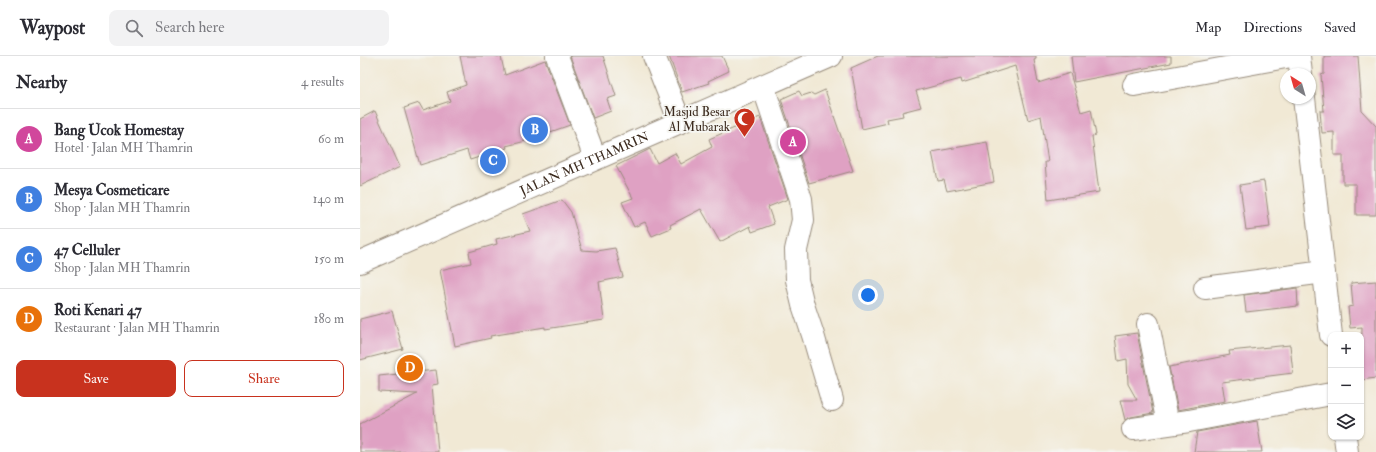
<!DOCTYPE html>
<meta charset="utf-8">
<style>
:root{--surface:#fff;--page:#f2f2f3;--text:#2b2b33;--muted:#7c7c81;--line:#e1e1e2;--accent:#c8321e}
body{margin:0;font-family:"IM FELL Double Pica",serif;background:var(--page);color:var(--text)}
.controls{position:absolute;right:12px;bottom:12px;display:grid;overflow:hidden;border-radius:8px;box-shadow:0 1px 3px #0004}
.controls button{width:36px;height:36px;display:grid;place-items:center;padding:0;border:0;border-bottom:1px solid var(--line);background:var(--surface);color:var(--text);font:20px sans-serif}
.compass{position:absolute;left:920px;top:12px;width:36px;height:36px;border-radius:50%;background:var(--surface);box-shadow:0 1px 3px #0004;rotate:323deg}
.you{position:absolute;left:508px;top:239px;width:14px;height:14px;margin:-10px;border:3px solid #fff;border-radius:50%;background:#1a73e8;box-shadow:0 0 0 6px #1a73e833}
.badge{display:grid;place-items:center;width:26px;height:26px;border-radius:50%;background:var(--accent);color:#fff;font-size:13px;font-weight:700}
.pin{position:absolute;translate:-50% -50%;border:2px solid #fff;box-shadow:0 1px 4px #0006}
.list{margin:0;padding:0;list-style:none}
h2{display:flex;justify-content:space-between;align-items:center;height:52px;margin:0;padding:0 16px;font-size:17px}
h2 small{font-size:13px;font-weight:400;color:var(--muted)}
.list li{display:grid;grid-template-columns:26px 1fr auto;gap:12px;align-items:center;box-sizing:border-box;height:60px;padding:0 16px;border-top:1px solid var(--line)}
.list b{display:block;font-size:15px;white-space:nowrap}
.list p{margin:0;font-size:13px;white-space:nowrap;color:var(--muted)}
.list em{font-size:13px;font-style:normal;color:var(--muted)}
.actions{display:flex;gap:8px;padding:12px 16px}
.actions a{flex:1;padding:9px 0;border:1px solid var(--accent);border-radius:8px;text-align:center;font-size:14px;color:var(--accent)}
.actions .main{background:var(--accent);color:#fff}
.icon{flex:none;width:22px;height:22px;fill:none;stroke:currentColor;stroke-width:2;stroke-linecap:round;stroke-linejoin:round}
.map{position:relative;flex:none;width:1016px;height:396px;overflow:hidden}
header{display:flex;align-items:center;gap:24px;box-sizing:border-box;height:56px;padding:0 20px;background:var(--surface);border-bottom:1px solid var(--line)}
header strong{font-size:19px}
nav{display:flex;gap:22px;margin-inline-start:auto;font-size:14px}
.search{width:280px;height:36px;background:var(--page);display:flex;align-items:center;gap:10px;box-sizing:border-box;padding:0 14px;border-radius:8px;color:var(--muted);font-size:15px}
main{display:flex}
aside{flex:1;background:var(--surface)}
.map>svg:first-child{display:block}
.building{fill:#dfa1c3}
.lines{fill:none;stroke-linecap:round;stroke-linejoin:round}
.minor-casing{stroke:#968a7a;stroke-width:24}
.major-casing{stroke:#968a7a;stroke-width:24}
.minor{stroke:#fff;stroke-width:22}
.major{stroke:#fff;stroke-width:22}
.labels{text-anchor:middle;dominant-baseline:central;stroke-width:3.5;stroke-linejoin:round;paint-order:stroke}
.poi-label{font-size:13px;fill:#3b2a1e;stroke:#f6f6f2;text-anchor:end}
.street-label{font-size:13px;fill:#3b2a1e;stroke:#f6f6f2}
</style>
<header>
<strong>Waypost</strong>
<div class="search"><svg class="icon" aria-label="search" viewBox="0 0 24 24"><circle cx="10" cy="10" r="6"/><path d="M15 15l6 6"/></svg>Search here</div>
<nav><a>Map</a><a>Directions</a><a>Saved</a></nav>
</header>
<main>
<aside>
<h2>Nearby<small>4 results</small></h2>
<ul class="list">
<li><span class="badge" style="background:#d1479c">A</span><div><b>Bang Ucok Homestay</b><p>Hotel · Jalan MH Thamrin</p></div><em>60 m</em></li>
<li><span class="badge" style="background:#3f7fe0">B</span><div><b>Mesya Cosmeticare</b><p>Shop · Jalan MH Thamrin</p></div><em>140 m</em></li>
<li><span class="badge" style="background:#3f7fe0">C</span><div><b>47 Celluler</b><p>Shop · Jalan MH Thamrin</p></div><em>150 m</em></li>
<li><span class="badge" style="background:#e8710a">D</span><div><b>Roti Kenari 47</b><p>Restaurant · Jalan MH Thamrin</p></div><em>180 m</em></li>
</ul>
<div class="actions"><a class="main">Save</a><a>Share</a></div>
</aside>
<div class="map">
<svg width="1016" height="396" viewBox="0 0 1016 396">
<rect width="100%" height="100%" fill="#f6f6f2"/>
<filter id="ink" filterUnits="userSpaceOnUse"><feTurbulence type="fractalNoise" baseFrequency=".025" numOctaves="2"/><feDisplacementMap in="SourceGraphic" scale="8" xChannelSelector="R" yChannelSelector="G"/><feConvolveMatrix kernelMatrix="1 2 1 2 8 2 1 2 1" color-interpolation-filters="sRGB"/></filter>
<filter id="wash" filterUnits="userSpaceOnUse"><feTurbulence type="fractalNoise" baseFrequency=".012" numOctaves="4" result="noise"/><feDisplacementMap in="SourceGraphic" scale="16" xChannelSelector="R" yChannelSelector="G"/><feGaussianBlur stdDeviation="0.9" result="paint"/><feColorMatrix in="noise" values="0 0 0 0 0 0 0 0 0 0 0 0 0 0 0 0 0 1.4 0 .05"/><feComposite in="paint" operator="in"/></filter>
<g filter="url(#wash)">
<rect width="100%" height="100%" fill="#f1e9d5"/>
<g id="blocks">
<path class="building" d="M100,0H135L141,1L145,19L185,4L210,69L162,86L146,90L147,92L110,104L107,94L60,109L44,52L59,47L63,54L90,45L87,36L106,29Z
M210,0H243L256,40L247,43L251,55L233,62Z
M309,0H362L369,15L348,25L349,27L322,36Z
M518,0H676V3L674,4L678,27L710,17L721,56L731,53L736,79L732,80L739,136L688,144L685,106H688L681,60L668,64L655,10L602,27L601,23L556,35L561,51L542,56L543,60L527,63L528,67L502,73L491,12Z
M711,0H811V7L714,26Z
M964,0H998L1002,55L1016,70V159H996V128H983V99H974V76L962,77L960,55H964L961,19L964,18Z
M465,34L493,115L449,127L421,43L439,35L442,40L451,37L454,39Z
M15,55L40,111L0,130V63Z
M400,61L428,143L408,151L414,168L392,176L390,170L360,186L341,153L310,169L311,172L292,180L285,166L274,171L262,146L273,142L256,110L290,93L297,107L315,97L321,108L352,91L349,83Z
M627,86L634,126L587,135L584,124L578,125L572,96Z
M904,125L910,171L886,174L880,129Z
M202,144L211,156L222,194L236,195L255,192L263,221L239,226L244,264L185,273V271L130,280L131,282L95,290L80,214L111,207L109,196L137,188L136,183L170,175L163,158Z
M1016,225V322L1001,324L1002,271L990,272L988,251L993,250L991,227Z
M937,232L938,250L886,256L884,239Z
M32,255L43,293L0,304V263Z
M777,277L793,357L771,361L765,364L760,344H777L768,328L767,303L758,305L755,280Z
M930,289L933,317L862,326L865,345L818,354L809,311L870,299L869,295Z
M76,314L78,328L72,329L78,396H0V368L57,338L19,336V320Z
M897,365L902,396H834L837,376Z"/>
</g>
</g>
<g filter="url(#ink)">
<use href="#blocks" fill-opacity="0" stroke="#968a7a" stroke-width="1"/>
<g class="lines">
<defs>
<path id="minor" d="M197,0L235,102
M294,0L320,66
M939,0L941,18
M774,29L931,0
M403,30L441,143L443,164L436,194L437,224L443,249L453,279L472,344
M944,42L971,279
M845,232L964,216
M788,268L808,368
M773,373L829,365L971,338
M985,381L987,396"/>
<g id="major">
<path id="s1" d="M0,206L471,0"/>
</g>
</defs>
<use href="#minor" class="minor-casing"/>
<use href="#major" class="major-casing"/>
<use href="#minor" class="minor"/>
<use href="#major" class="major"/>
</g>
</g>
<defs>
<symbol id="mosque-pin" viewBox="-11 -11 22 30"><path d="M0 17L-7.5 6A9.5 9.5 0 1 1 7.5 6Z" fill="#c8321e" stroke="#f6f6f2"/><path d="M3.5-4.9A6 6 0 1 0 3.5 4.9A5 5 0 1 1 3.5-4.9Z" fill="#fff"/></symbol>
</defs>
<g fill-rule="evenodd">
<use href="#mosque-pin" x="372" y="50" width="25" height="34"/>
</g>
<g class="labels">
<g class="poi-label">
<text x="370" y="56">Masjid Besar<tspan x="370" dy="15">Al Mubarak</tspan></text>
</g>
<g class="street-label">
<text stroke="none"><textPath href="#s1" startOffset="245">JALAN MH THAMRIN</textPath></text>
</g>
</g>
</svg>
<div class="controls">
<button>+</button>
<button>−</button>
<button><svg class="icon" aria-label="layers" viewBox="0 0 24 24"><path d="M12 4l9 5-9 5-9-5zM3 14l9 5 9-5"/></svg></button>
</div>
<svg class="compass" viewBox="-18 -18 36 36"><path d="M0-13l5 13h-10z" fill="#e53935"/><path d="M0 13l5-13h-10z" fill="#7c7c81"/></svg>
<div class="you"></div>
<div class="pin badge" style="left:433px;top:86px;background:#d1479c">A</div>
<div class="pin badge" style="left:175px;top:74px;background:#3f7fe0">B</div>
<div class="pin badge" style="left:133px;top:105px;background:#3f7fe0">C</div>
<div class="pin badge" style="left:50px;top:312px;background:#e8710a">D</div>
</div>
</main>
